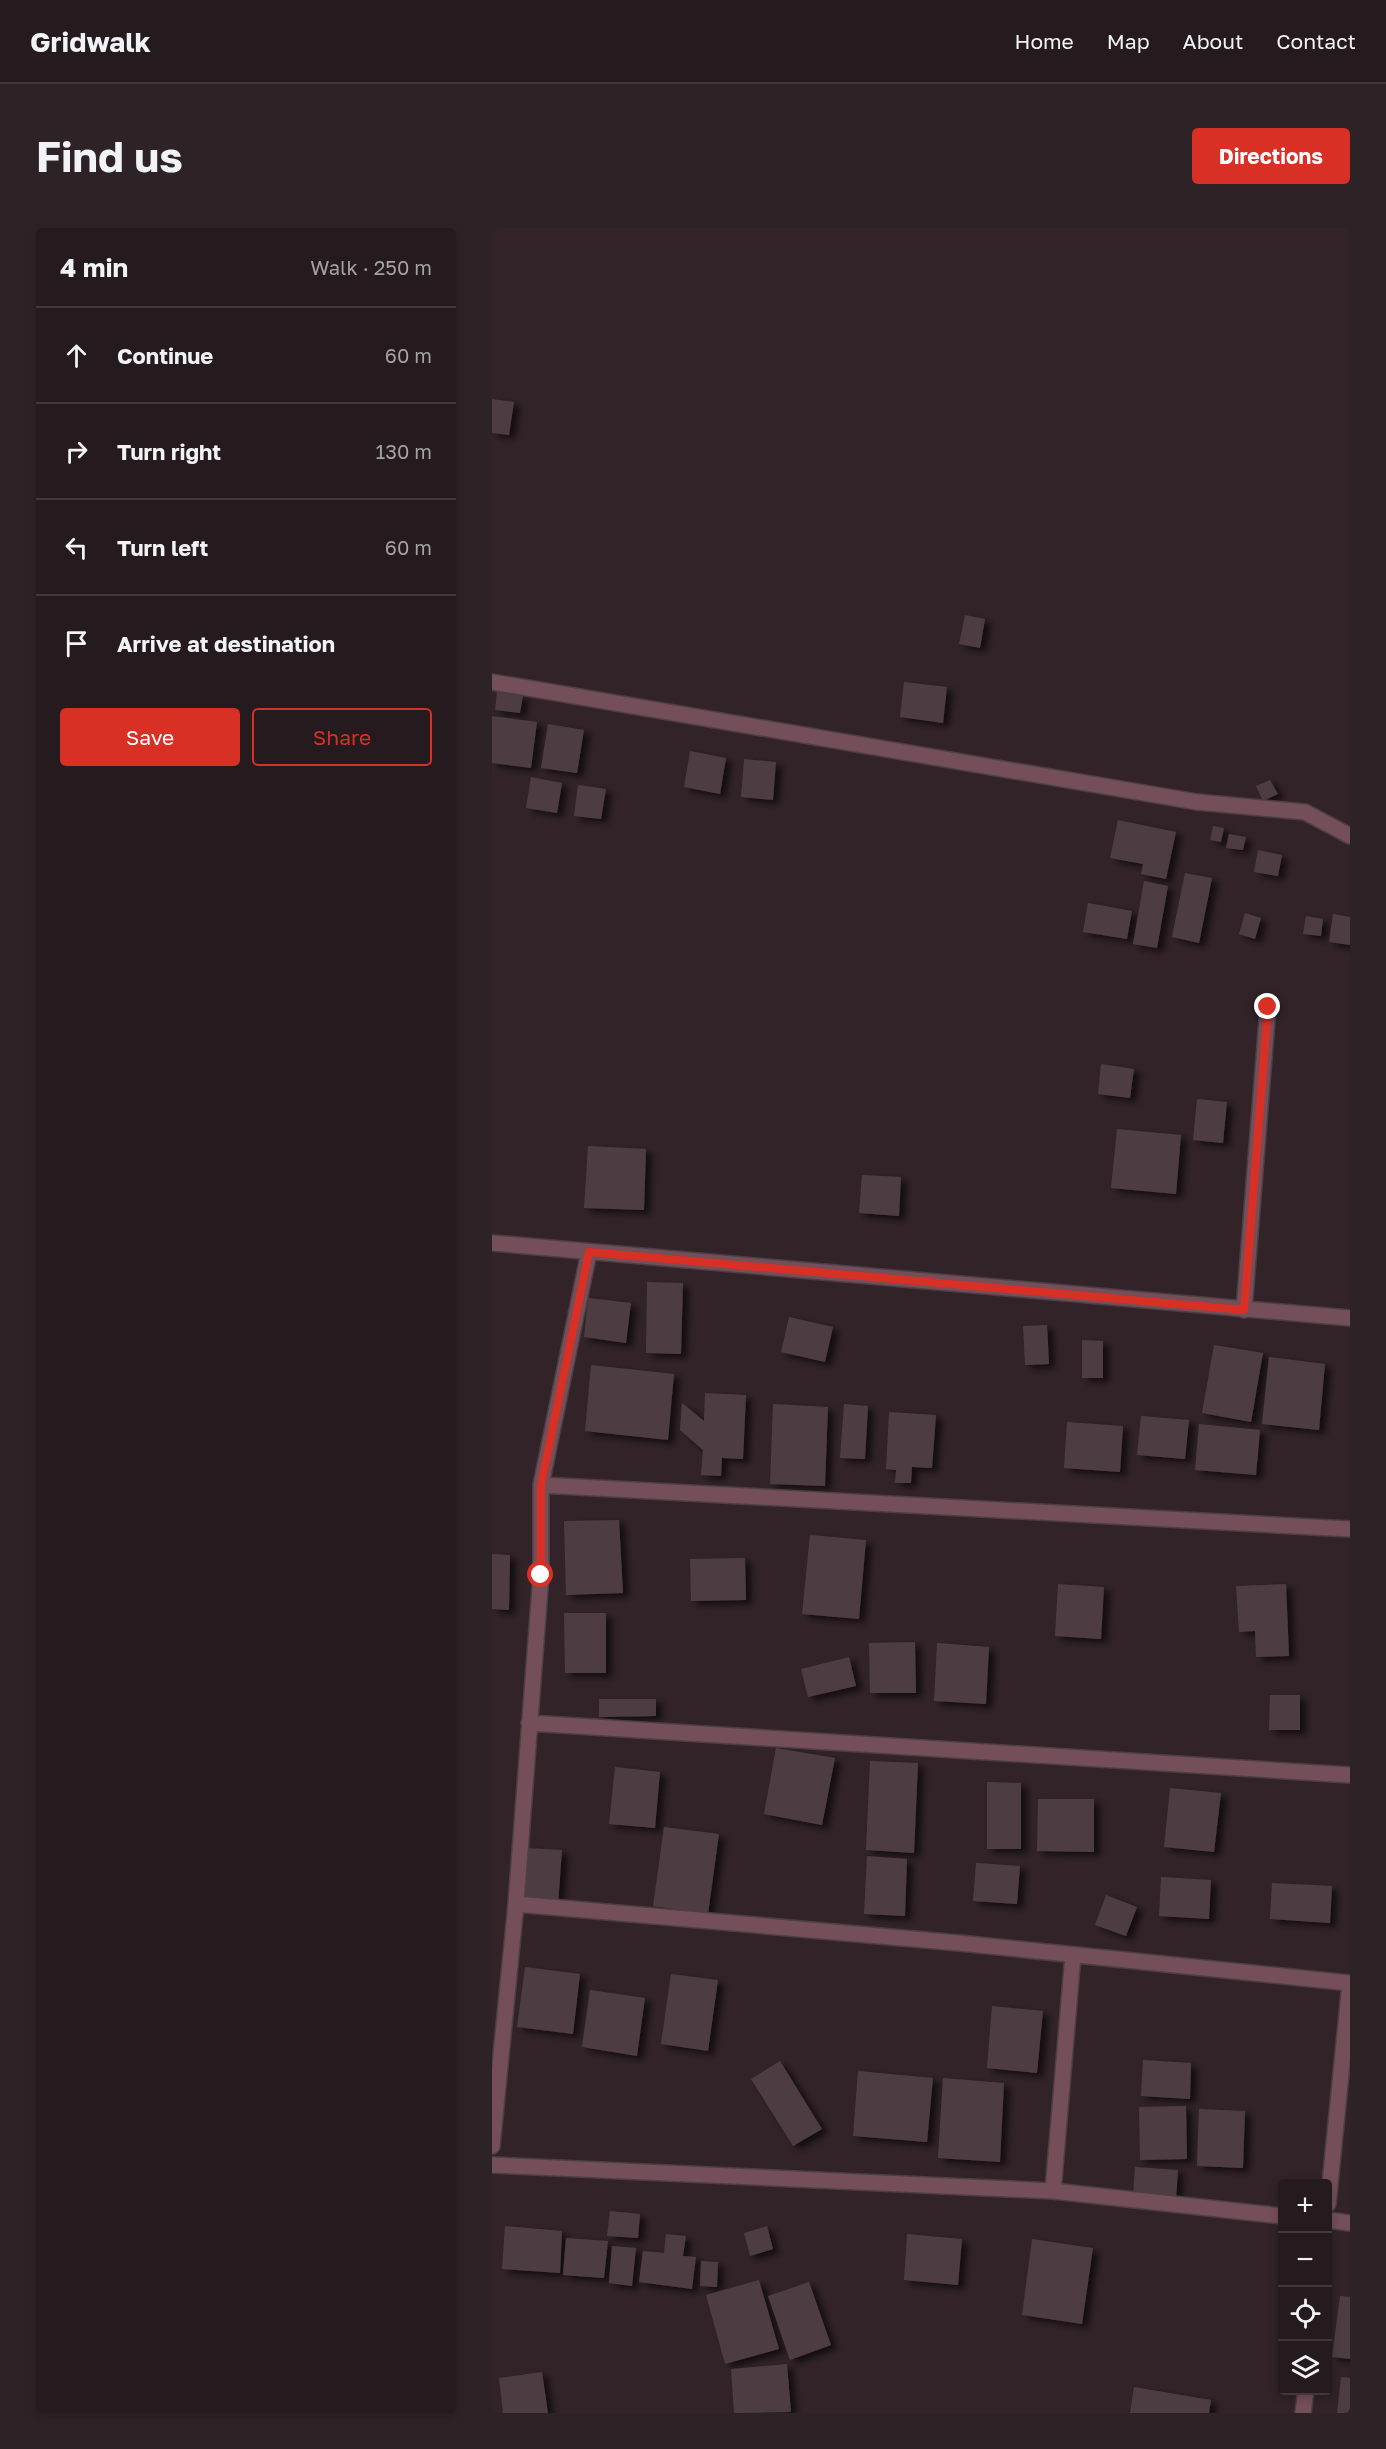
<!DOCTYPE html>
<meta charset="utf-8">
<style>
:root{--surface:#251a1d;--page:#2d2326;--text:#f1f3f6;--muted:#a3a1a4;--line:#42383b;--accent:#d93025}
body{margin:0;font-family:"Golos Text",sans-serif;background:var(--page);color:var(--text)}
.controls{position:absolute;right:18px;bottom:18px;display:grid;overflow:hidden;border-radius:6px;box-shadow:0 3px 9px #0003}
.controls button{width:54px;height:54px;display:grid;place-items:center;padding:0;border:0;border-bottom:2px solid var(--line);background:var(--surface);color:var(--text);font:30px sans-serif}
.stop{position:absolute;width:18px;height:18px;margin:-14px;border:4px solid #d93025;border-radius:50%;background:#fff}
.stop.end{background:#d93025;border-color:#fff;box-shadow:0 2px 6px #0008}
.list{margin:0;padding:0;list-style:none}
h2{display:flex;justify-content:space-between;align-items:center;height:78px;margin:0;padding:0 24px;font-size:26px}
h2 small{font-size:20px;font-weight:400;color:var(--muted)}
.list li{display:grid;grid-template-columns:39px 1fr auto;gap:18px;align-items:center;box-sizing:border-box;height:96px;padding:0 24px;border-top:2px solid var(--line)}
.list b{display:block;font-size:22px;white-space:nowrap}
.list em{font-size:20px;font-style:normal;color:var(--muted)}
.actions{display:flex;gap:12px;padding:18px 24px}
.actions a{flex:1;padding:14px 0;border:2px solid var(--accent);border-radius:6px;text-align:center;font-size:21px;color:var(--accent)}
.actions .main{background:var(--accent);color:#fff}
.icon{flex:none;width:33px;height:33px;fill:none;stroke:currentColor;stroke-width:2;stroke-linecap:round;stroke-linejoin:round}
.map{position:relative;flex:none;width:858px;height:2185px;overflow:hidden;border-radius:6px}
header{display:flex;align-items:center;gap:36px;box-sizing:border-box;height:84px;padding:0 30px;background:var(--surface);border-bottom:2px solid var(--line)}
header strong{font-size:28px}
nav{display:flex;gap:33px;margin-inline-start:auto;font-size:21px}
.intro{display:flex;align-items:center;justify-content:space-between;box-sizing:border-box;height:144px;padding:0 36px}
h1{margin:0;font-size:42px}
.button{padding:15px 27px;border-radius:6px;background:var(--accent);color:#fff;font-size:21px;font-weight:700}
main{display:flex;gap:36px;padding:0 36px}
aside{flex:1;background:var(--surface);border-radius:6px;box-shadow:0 3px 9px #0003}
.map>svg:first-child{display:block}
.building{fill:#4d3e42;filter:url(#shadow)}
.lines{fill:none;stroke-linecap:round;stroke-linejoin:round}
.minor-casing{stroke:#4c3f43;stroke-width:18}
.minor{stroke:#744e59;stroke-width:15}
.route{stroke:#d93025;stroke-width:8}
</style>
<header>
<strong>Gridwalk</strong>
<nav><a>Home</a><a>Map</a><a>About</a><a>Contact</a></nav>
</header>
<div class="intro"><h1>Find us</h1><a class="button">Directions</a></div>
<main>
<aside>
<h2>4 min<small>Walk · 250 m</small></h2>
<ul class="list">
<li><svg class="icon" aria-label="ahead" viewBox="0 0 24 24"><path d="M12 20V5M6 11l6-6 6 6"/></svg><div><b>Continue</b></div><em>60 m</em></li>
<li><svg class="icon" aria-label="right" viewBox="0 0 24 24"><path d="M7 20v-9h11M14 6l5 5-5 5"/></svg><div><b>Turn right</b></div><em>130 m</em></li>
<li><svg class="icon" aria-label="left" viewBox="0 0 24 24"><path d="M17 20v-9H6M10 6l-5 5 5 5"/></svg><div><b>Turn left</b></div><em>60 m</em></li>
<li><svg class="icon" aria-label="arrive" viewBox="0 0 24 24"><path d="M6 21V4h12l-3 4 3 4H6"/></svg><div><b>Arrive at destination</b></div></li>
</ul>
<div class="actions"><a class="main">Save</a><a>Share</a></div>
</aside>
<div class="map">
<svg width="858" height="2185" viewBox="0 0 858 2185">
<defs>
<filter id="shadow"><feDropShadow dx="6" dy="4" stdDeviation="3" flood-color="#0009"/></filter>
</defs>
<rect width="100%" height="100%" fill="#312327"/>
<path class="building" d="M0,171L22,174L17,207L0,205Z
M473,387L493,391L488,420L467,416Z
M412,454L455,459L451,495L408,489Z
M5,464L31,468L28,485L3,482Z
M0,488L45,494L39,540L0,535Z
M56,496L92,502L85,545L49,540Z
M198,523L234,530L228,566L192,559Z
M252,531L284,534L281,572L249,569Z
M39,549L70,555L65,585L34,580Z
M778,552L786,566L771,573L764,558Z
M86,557L114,561L109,591L82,588Z
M626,592L684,604L674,651L649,646L651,636L618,630Z
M721,598L732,600L729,614L718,612Z
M737,606L754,609L751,622L734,620Z
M766,622L790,627L786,648L762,644Z
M693,645L720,650L707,715L680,709Z
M652,653L676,658L665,720L641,716Z
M596,675L640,683L635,711L591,704Z
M753,685L769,690L763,711L747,706Z
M841,686L858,689V717L837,714Z
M814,688L831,691L829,708L811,706Z
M609,836L642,841L638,870L606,866Z
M705,871L735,874L731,915L701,912Z
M625,901L689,907L684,966L619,960Z
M96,918L154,921L152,982L92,980Z
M370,947L409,949L407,988L367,985Z
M155,1054L191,1055L189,1126L154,1125Z
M96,1070L139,1075L134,1115L92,1109Z
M297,1089L341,1099L333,1134L289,1124Z
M555,1097L557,1136L533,1137L531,1098Z
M590,1112L611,1113V1150H590Z
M722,1117L771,1125L759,1194L710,1185Z
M777,1129L833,1136L827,1202L770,1196Z
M99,1137L182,1146L176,1212L93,1203Z
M213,1165L254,1167L251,1231L230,1230L229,1248L209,1247L211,1222L188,1202L190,1175L212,1193Z
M281,1176L336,1179L333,1258L278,1256Z
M352,1176L376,1178L373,1231L348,1230Z
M397,1184L444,1187L440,1240L420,1239L419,1255H403L404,1242L394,1241Z
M649,1188L697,1192L693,1231L645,1227Z
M575,1194L631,1198L628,1244L572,1240Z
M707,1196L768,1202L764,1247L703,1242Z
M127,1292L131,1365L74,1367L72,1293Z
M318,1307L374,1312L367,1391L310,1386Z
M0,1326L18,1327L17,1382L0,1381Z
M253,1330L254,1372L199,1373L198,1331Z
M566,1356L612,1359L609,1411L563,1408Z
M794,1356L797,1428L764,1429L763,1403L747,1404L744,1358Z
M72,1385H114V1445H73Z
M423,1414L424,1465H378L377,1415Z
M445,1415L497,1419L494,1476L442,1473Z
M357,1429L364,1458L316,1469L309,1441Z
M778,1467H808V1502H777Z
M107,1471H164V1488L107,1489Z
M284,1520L343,1530L330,1597L272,1586Z
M378,1533L426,1535L422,1625L374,1622Z
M123,1539L168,1544L163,1600L117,1596Z
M495,1554L529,1555V1621H495Z
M678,1560L729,1565L722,1624L672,1619Z
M546,1571H602V1624L545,1623Z
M172,1599L227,1606L216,1686L161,1678Z
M32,1620L70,1622L66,1677L28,1675Z
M375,1628L415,1631L413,1688L372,1686Z
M484,1635L528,1638L525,1676L481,1673Z
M669,1649L719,1652L717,1691L667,1688Z
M780,1655L840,1658L838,1695L778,1691Z
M614,1667L645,1679L634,1708L603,1697Z
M33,1739L88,1746L81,1806L25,1799Z
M179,1746L226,1752L216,1823L169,1816Z
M98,1762L153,1770L145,1828L90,1819Z
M500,1778L551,1783L545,1845L495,1840Z
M651,1832L699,1835L698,1871L649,1868Z
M288,1833L330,1901L301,1918L259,1851Z
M366,1843L441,1850L435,1914L361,1908Z
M451,1850L512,1855L508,1934L446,1930Z
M694,1878L695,1931L648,1932L647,1879Z
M707,1881L753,1883L751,1940L705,1938Z
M643,1939L686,1942L684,1971L641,1968Z
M118,1983L148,1986L146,2010L115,2008Z
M13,1998L70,2003L68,2045L10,2041Z
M275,1998L281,2021L258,2028L252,2005Z
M174,2006L194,2008L191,2028L204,2029L200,2061L147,2054L151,2023L172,2025Z
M415,2006L470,2011L466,2057L412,2052Z
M74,2010L116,2013L112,2050L71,2047Z
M540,2011L601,2020L590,2096L530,2087Z
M120,2018L144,2020L140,2058L117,2055Z
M209,2033L226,2034L225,2059L208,2058Z
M267,2052L287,2121L233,2136L214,2067Z
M317,2054L339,2117L298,2132L276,2068Z
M848,2068L858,2069V2131L840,2129Z
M295,2136L299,2184L242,2185L239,2141Z
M50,2144L56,2185H11L7,2150Z
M849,2149L858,2150V2185H845Z
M642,2159L719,2172L717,2185H638Z"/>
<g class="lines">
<defs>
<path id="minor" d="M0,454L705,574L813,584L858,608
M0,1015L858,1090
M752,1082L776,779
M49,1257L858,1301
M37,1495L858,1547
M24,1676L467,1715L858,1755
M0,1918L24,1676L49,1347V1257L97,1024
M0,1937L561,1963L790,1988
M561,1963L581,1727
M836,1976L858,1755
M836,1992L858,1995
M811,2185L814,2162"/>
</defs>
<use href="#minor" class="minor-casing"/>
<use href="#minor" class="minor"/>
</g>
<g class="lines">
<path class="route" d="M49,1347V1257L97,1024L752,1082L776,779"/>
</g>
</svg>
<div class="controls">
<button>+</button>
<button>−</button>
<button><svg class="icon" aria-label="locate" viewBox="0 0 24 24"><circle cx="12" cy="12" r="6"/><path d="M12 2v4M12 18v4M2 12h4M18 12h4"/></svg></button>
<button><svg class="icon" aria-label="layers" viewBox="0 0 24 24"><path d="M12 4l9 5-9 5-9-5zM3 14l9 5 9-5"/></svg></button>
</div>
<div class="stop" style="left:49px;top:1347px"></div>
<div class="stop end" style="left:776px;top:779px"></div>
</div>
</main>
